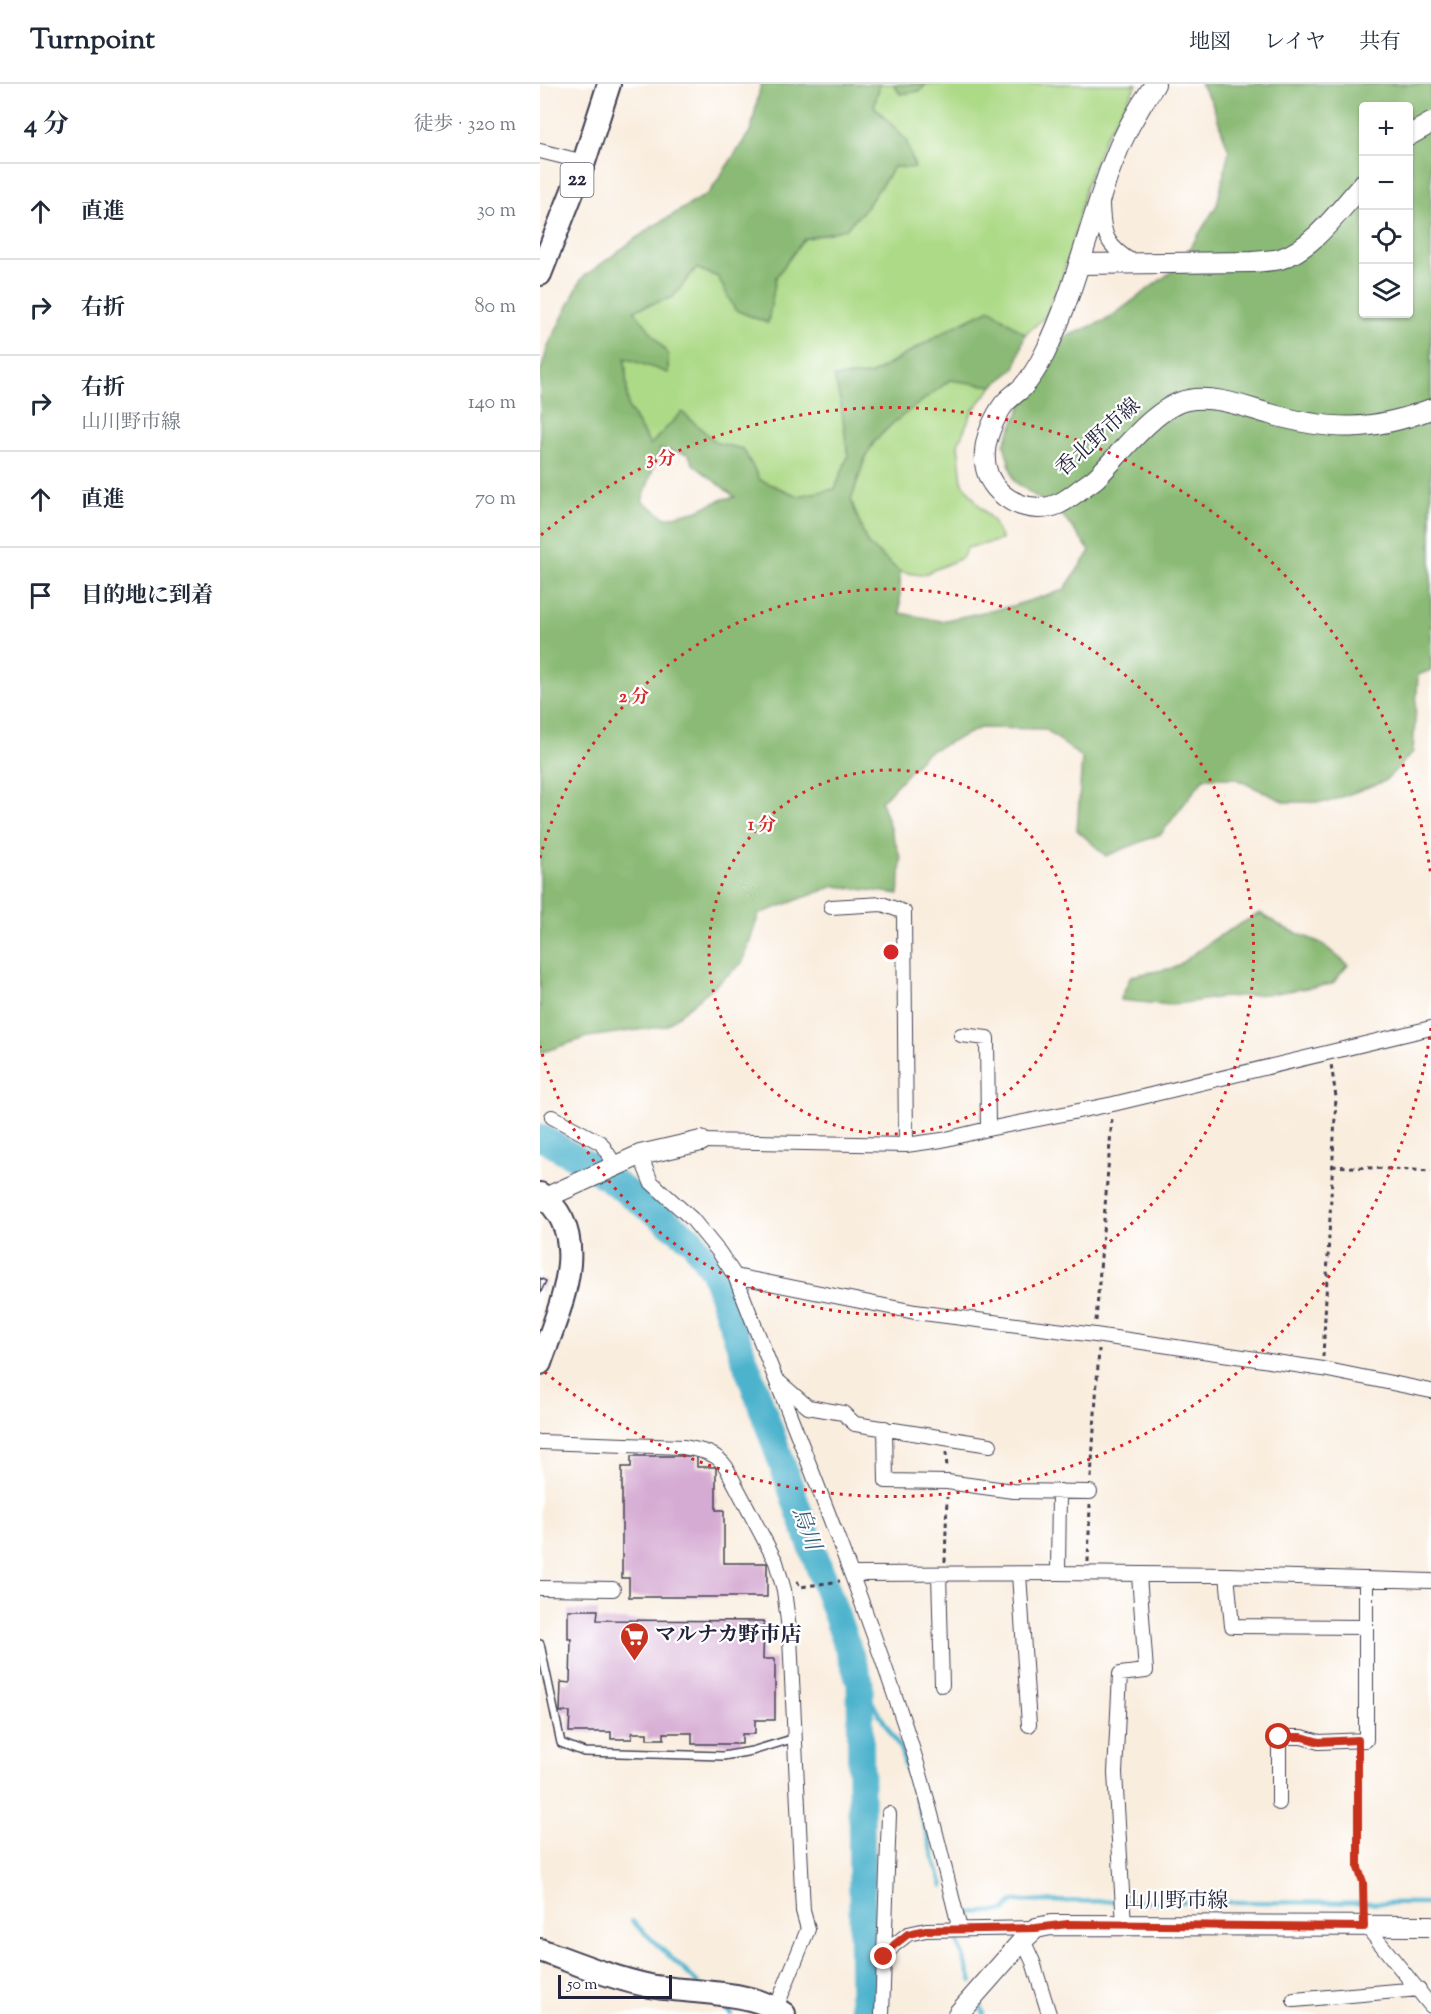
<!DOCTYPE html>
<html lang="ja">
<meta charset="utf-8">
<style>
:root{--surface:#fff;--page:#f2f2f3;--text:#1f2937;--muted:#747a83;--line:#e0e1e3}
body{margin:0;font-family:"Sorts Mill Goudy","Noto Serif JP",serif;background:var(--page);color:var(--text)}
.controls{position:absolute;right:18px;top:18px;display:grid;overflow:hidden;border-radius:6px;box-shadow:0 2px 4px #0004}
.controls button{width:54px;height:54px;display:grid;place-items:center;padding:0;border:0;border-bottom:2px solid var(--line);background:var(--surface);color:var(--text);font:30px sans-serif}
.scale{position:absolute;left:18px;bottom:15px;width:114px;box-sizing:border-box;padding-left:6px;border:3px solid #22223b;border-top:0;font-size:16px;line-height:21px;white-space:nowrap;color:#22223b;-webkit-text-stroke:4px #fff;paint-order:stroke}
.stop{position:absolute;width:18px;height:18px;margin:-14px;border:4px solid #c8321e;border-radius:50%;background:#fff}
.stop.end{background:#c8321e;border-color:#fff;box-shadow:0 2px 6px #0008}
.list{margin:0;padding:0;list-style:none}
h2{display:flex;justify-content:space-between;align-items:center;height:78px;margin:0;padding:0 24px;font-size:26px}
h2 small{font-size:20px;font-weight:400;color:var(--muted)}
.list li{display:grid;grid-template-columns:39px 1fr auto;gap:18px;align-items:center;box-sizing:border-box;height:96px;padding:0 24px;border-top:2px solid var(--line)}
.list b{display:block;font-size:22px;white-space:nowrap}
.list p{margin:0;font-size:20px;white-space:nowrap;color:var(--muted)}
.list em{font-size:20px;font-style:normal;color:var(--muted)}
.icon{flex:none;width:33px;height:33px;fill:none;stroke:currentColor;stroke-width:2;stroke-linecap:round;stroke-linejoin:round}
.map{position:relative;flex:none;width:891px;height:1930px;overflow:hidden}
header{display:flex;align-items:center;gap:36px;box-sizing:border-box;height:84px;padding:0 30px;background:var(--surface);border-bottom:2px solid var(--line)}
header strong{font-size:28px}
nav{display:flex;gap:33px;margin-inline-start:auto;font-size:21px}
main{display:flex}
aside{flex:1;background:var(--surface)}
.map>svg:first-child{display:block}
.green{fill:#adda87;stroke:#687e61;stroke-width:1.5}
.forest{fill:#8aba74;stroke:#566e58;stroke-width:1.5;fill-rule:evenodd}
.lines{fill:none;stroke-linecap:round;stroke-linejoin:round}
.stream{stroke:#4eb3cd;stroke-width:4.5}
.river{stroke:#4eb3cd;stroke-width:27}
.building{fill:#d5aad3}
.lane-casing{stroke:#424053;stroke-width:10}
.street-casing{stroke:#424053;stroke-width:16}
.secondary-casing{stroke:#424053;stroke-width:22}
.primary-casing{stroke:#424053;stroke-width:26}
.path{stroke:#424053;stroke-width:3;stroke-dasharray:4.5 4.5;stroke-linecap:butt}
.lane{stroke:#fff;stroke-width:7}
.street{stroke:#fff;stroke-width:14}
.secondary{stroke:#fff;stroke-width:20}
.primary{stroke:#fff;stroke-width:22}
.route{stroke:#c8321e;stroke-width:8}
.ring{fill:none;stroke:#d62828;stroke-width:3;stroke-dasharray:3 6}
.labels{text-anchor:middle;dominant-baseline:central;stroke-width:4.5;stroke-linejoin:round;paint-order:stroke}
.shield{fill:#fff;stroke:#646476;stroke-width:1.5}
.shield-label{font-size:20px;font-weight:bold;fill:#22223b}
.street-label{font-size:21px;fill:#22223b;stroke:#fff}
.poi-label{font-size:21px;font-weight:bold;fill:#22223b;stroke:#fff;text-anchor:start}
.water-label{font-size:22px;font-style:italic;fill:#345c75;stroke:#fff}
.centre{fill:#d62828;stroke:#fff;stroke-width:3}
.ring-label{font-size:18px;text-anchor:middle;font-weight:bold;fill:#d62828;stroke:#fff;stroke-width:4.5;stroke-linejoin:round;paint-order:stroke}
</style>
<header>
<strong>Turnpoint</strong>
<nav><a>地図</a><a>レイヤ</a><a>共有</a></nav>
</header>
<main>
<aside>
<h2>4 分<small>徒歩 · 320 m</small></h2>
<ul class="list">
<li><svg class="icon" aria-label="ahead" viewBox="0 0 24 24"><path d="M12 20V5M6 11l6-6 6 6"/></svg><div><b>直進</b></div><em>30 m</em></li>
<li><svg class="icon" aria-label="right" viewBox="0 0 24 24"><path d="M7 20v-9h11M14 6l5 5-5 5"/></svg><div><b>右折</b></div><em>80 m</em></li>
<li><svg class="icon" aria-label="right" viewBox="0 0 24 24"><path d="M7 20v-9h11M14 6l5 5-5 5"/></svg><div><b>右折</b><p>山川野市線</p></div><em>140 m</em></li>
<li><svg class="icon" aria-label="ahead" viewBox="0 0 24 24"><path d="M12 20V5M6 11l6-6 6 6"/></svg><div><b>直進</b></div><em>70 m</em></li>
<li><svg class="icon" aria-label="arrive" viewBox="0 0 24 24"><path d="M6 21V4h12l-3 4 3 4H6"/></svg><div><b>目的地に到着</b></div></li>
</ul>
</aside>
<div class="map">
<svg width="891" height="1930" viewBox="0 0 891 1930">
<rect width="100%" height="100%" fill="#fff"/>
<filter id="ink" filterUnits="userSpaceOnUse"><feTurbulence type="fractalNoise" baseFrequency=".0167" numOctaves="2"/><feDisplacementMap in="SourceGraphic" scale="12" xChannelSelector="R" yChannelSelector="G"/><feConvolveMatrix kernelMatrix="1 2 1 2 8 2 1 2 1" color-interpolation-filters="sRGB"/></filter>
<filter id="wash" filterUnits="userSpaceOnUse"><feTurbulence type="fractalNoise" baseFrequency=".008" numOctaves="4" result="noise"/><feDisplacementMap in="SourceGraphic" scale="24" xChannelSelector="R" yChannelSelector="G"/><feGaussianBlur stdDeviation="1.35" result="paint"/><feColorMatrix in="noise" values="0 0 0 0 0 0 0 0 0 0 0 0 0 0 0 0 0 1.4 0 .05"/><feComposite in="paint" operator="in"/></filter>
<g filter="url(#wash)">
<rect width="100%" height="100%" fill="#f9edde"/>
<path class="green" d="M340,0H354L360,10L380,7L386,0H597L565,53L546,102L535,149L523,190L505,233L485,250L450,225L411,244L330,291L295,293L301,319L308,372L295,405L258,412L220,396L203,365L177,359L142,328L110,361L88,323L85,274L128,288V270L94,226L133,213L156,184L178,193L195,226L227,239L236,193L242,182L264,155L305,145L325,125L354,83L366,56L334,22Z
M410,296L453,302L433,326L418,360L422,398L438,420L453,437L462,456L427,464L422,474L382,491L360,488L327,459L311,416L325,374L335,357L354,338Z"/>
<path class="forest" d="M221,0H340L334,22L366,56L375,84L354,83L325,125L305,145L264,155L236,193L228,239L195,226L178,193L156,184L133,213L94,226L128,270V289L85,274L88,323L110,361L142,328L177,359L203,365L220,396L258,412L295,405L308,372L301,319L294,293L331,291L411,244L450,225L485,250L475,284L453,302L410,296L354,338L335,356L325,374L311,416L327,459L360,488V529L401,537L472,522L524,506L550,467L523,432L474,397L464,360L487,310L522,254L568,235L639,182L677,121L689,67L671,16L660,0H891V586L878,591L873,668L845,697L788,718H745L694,694H664L621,750L566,772L537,746L542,674L505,645L440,644L386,669L341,718L361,775L359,810L295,802L219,830L202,879L126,942L48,953L0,969V290L8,262L42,194L109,145L169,109L211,46ZM824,22H868V230H824ZM120,365L148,370L154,381L195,413L183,415L158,426L126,434L102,417Z
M354,0H386L380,7L360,10Z
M720,829L742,843L781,859L808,881L792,900L736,909L676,914L631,921L580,916L591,892L634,884L676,854Z"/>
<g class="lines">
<path class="stream" d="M320,1598L360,1664L403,1802
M424,1829L464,1827L474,1817L891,1819
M92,1837L158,1899
M418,1850H415L432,1897
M450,1851L471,1852
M179,1919L191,1930
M440,1920L444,1930"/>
<path class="river" d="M0,1053L54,1084L152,1156L173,1187L320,1598L323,1930"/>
</g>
<g id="blocks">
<path class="building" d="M0,1194L6,1197L0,1210Z
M91,1372H157V1383H176V1426H184V1479H227V1513H89V1494H82V1383H91Z
M28,1526H58L57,1536L224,1537L223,1575H235V1636H215V1650H202V1660H152V1649H124V1655H107V1649H92V1655H71V1648H29L30,1628H20L21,1598L30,1599L31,1555H28Z"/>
</g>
</g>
<g filter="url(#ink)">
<use href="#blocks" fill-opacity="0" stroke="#424053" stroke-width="1.5"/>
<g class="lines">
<defs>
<path id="lane" d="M0,1560L21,1659L44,1668L183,1672L212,1667L255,1654"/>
<path id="street" d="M0,67L44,78
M562,120C563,151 566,162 593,178
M291,823L342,820L364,828L366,1061
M421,951L447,954L448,1045
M12,1033L61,1059L75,1081
M161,1057L366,1061L402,1056L448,1045L573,1020L891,944
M100,1071L111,1098L152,1135L179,1168L195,1192C253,1340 314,1488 364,1639C387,1706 402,1776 420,1845
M195,1192L375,1228L555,1251L783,1285L891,1307
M238,1297L268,1323L303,1329L315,1340L450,1361
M345,1344L346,1397L407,1398L473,1407L550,1408
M0,1358L143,1363C160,1366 176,1368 186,1383L236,1478L244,1506L250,1553L263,1827L268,1845L236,1924
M518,1489L519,1407
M313,1490L518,1489L687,1491L891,1497
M399,1490L402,1601
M479,1490L489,1641
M687,1491L692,1542L826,1543
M0,1504L73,1505
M739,1719V1653H762L779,1658L826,1656V1495
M584,1841L575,1689L580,1590L606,1587L599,1491
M827,1843L891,1922
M483,1856L493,1878L509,1930
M344,1873L354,1861L368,1850L386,1846L496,1844
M754,1916L879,1905
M342,1930L349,1730"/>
<path id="secondary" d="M615,0C597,26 582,53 571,83C548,144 534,210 505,269C499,281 491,294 482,304C476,309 469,314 464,320C455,332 446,352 445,367C442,400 468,423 499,424C515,424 525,417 537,408C543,403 550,399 556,394C580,371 615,322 648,316C676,311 704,323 730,330C791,347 831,348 891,325
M868,52L891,39
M539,180L712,178C721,177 731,177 740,175C774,164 800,125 824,99
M5,1114L100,1071L161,1057
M418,1930L483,1856L496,1844L511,1841L891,1842"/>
<path id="primary" d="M0,190L44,78L69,0
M0,1110C56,1151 18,1227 0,1279
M0,1866C36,1879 72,1894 110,1902C148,1909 213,1906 244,1930"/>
</defs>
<use href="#lane" class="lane-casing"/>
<use href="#street" class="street-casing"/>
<use href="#secondary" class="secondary-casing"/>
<use href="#primary" class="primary-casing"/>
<path class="path" d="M792,1082L891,1087
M556,1237L572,1034
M783,1273L796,1013L791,980
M406,1368L407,1385
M551,1394L559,1265
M405,1478L407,1413
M548,1478L550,1421
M257,1497L260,1503L300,1497
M818,1670V1784L823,1798L824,1824"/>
<use href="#lane" class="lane"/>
<use href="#street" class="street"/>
<use href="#secondary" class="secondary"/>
<use href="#primary" class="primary"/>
</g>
</g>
<g class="lines" filter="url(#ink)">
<path class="route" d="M344,1873L354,1861L368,1850L386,1846L496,1844L528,1840L824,1843L823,1798L818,1784V1656L779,1658L762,1653H739"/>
</g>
<g class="ring">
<circle cx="351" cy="868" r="182"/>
<path d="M0 774A363 363 0 1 1 0 962"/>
<path d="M891 944A545 545 0 0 1 1 1285M1 451A545 545 0 0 1 891 792"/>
</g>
<defs>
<symbol id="supermarket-pin" viewBox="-11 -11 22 30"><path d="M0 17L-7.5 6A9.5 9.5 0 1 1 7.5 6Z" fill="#c8321e" stroke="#fff"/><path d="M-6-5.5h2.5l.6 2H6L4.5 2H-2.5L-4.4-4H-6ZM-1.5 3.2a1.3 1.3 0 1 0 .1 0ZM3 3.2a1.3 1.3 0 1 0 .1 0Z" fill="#fff"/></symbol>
</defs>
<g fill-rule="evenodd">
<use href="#supermarket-pin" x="78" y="1536" width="33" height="45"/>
</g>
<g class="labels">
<rect class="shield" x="20.5" y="79" width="33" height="34" rx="4.5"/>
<g class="shield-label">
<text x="37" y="96">22</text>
</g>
<g class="street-label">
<text transform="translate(559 354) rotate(-42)">香北野市線</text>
<text x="636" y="1818">山川野市線</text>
</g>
<g class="poi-label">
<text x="115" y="1552">マルナカ野市店</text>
</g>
<g class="water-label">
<text transform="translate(265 1445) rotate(70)">烏川</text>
</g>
</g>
<circle cx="351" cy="868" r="9" class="centre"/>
<g class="ring-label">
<text x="121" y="380">3 分</text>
<text x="94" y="618">2 分</text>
<text x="222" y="746">1 分</text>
</g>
</svg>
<div class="controls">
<button>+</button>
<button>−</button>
<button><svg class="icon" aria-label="locate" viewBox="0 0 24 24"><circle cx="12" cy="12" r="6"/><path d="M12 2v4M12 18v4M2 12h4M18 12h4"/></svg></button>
<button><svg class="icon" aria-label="layers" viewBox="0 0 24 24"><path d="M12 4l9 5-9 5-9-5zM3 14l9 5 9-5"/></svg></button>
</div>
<div class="scale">50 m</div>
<div class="stop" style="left:739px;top:1653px"></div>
<div class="stop end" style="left:344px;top:1873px"></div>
</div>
</main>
